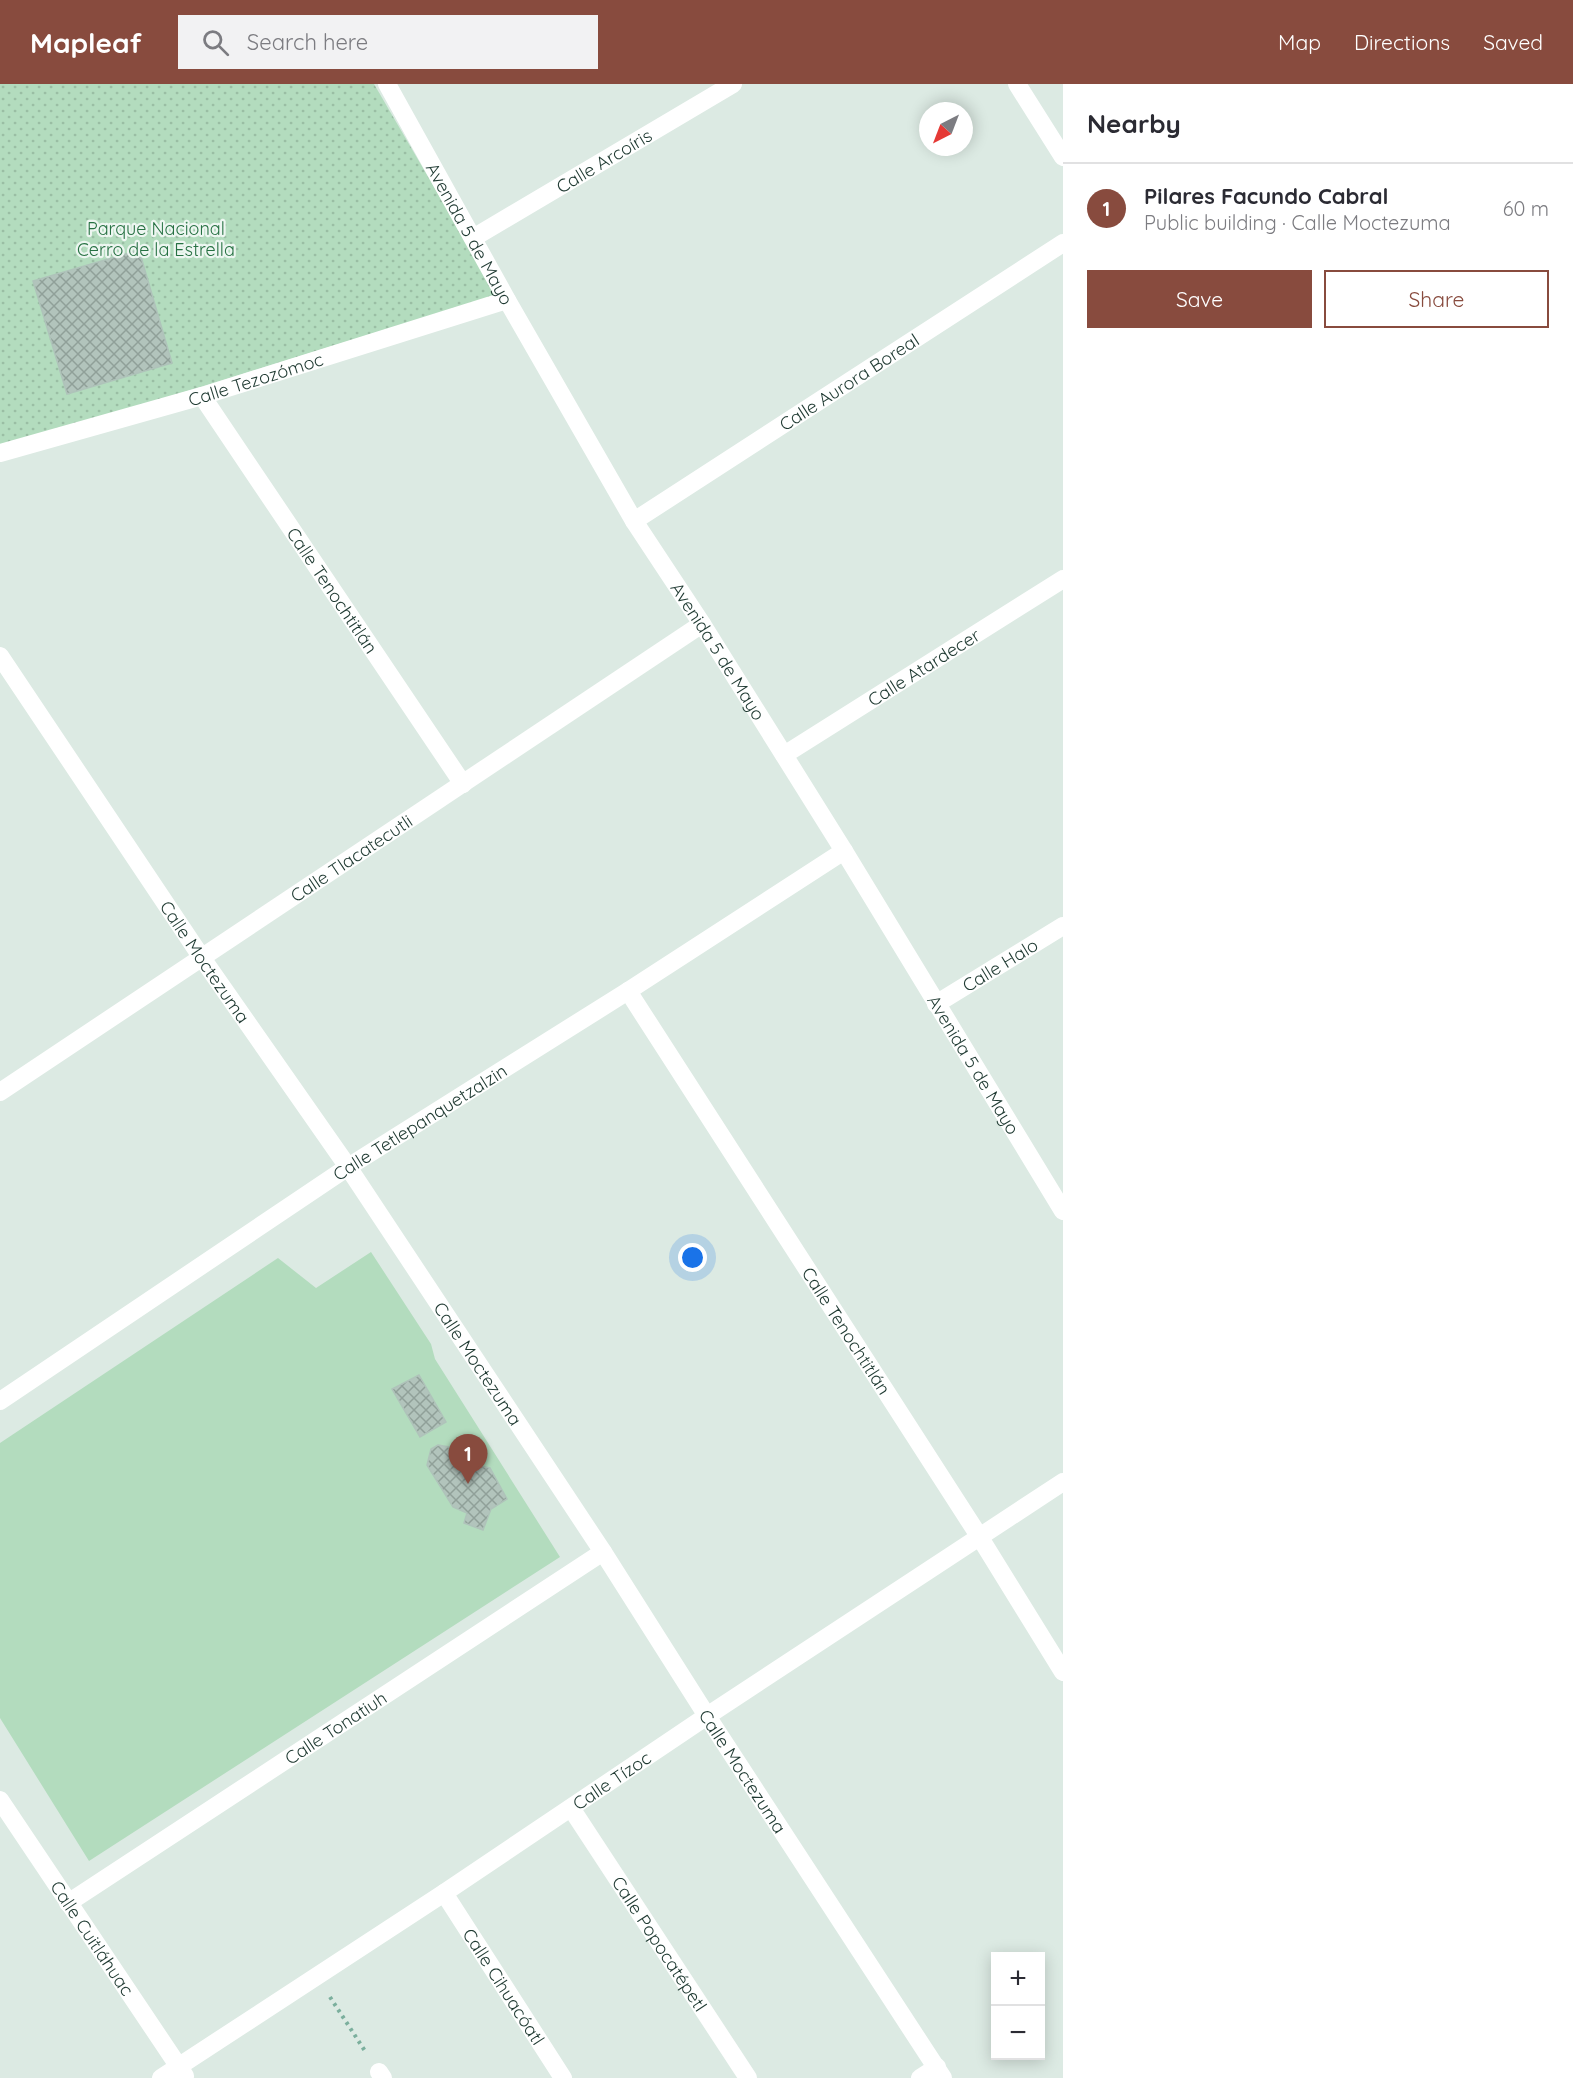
<!DOCTYPE html>
<meta charset="utf-8">
<style>
:root{--surface:#fff;--page:#f2f2f3;--text:#2b2b33;--muted:#7c7c81;--line:#e1e1e2;--accent:#884b3e}
body{margin:0;font-family:Quicksand,sans-serif;background:var(--page);color:var(--text)}
.controls{position:absolute;right:18px;bottom:18px;display:grid;overflow:hidden;border-radius:0px;box-shadow:0 3px 15px #0003}
.controls button{width:54px;height:54px;display:grid;place-items:center;padding:0;border:0;border-bottom:2px solid var(--line);background:var(--surface);color:var(--text);font:30px sans-serif}
.compass{position:absolute;left:919px;top:18px;width:54px;height:54px;border-radius:50%;background:var(--surface);box-shadow:0 3px 15px #0003;rotate:222deg}
.you{position:absolute;left:693px;top:1174px;width:21px;height:21px;margin:-15px;border:4px solid #fff;border-radius:50%;background:#1a73e8;box-shadow:0 0 0 9px #1a73e833}
.badge{display:grid;place-items:center;width:39px;height:39px;border-radius:50%;background:var(--accent);color:#fff;font-size:20px;font-weight:700}
.pin{position:absolute;translate:-50% -50px;filter:drop-shadow(0 2px 3px #0008)}
.pin::after{content:'';position:absolute;top:32px;width:21px;height:18px;background:inherit;clip-path:polygon(0 0,100% 0,50% 100%)}
.list{margin:0;padding:0;list-style:none}
h2{display:flex;justify-content:space-between;align-items:center;height:78px;margin:0;padding:0 24px;font-size:26px}
h2 small{font-size:20px;font-weight:400;color:var(--muted)}
.list li{display:grid;grid-template-columns:39px 1fr auto;gap:18px;align-items:center;box-sizing:border-box;height:90px;padding:0 24px;border-top:2px solid var(--line)}
.list b{display:block;font-size:22px;white-space:nowrap}
.list p{margin:0;font-size:20px;white-space:nowrap;color:var(--muted)}
.list em{font-size:20px;font-style:normal;color:var(--muted)}
.actions{display:flex;gap:12px;padding:18px 24px}
.actions a{flex:1;padding:14px 0;border:2px solid var(--accent);border-radius:0px;text-align:center;font-size:21px;color:var(--accent)}
.actions .main{background:var(--accent);color:#fff}
.icon{flex:none;width:33px;height:33px;fill:none;stroke:currentColor;stroke-width:2;stroke-linecap:round;stroke-linejoin:round}
.map{position:relative;flex:none;width:1063px;height:1994px;overflow:hidden}
header{display:flex;align-items:center;gap:36px;box-sizing:border-box;height:84px;padding:0 30px;background:var(--accent);color:#fff}
header strong{font-size:28px}
nav{display:flex;gap:33px;margin-inline-start:auto;font-size:21px}
.search{width:420px;height:54px;background:var(--page);display:flex;align-items:center;gap:15px;box-sizing:border-box;padding:0 21px;border-radius:0px;color:var(--muted);font-size:22px}
main{display:flex}
aside{flex:1;background:var(--surface)}
.map>svg:first-child{display:block}
.grass{fill:url(#grass-dots)}
.garden{fill:#b3dcbe}
.building{fill:url(#building-cross-hatch);stroke:#afc3ba;stroke-width:1.5}
.lines{fill:none;stroke-linecap:round;stroke-linejoin:round}
.path{stroke:#7baf9d;stroke-width:4;stroke-dasharray:3 4.5;stroke-linecap:butt}
.minor{stroke:#fff;stroke-width:18}
.labels{text-anchor:middle;dominant-baseline:central;stroke-width:4.5;stroke-linejoin:round;paint-order:stroke}
.street-label{font-size:18px;fill:#1e3931;stroke:#edf6f1}
.park-label{font-size:18px;fill:#267142;stroke:#edf6f1}
</style>
<header>
<strong>Mapleaf</strong>
<div class="search"><svg class="icon" aria-label="search" viewBox="0 0 24 24"><circle cx="10" cy="10" r="6"/><path d="M15 15l6 6"/></svg>Search here</div>
<nav><a>Map</a><a>Directions</a><a>Saved</a></nav>
</header>
<main>
<div class="map">
<svg width="1063" height="1994" viewBox="0 0 1063 1994">
<defs>
<pattern id="grass-dots" width="8" height="8" patternUnits="userSpaceOnUse" patternTransform="scale(1.5)"><rect width="8" height="8" fill="#b3dcbe"/><path d="M2 2h.1M6 6h.1" fill="none" stroke="#9abea4" stroke-width="1.8" stroke-linecap="round"/></pattern>
<pattern id="building-cross-hatch" width="8" height="8" patternUnits="userSpaceOnUse" patternTransform="scale(1.5)"><rect width="8" height="8" fill="#b2c4bc"/><path d="M0 0l8 8M0 8l8-8" fill="none" stroke="#90a099"/></pattern>
</defs>
<rect width="100%" height="100%" fill="#dceae3"/>
<path class="grass" d="M0,0H374L497,211L0,365Z"/>
<path class="garden" d="M371,1168L431,1260L435,1275L560,1473L89,1777L0,1634V1359L278,1174L316,1204Z"/>
<path class="building" d="M139,166L172,279L67,310L33,197Z
M419,1291L446,1338L420,1353L392,1305Z
M438,1361L449,1363L454,1371L453,1377L490,1384L507,1415L491,1425L483,1446L464,1439L467,1429L453,1423L427,1381L431,1365Z"/>
<g class="lines">
<path class="path" d="M330,1913L365,1967"/>
<g class="minor">
<path id="s1" d="M387,0L507,216L634,437L702,540L844,767L1063,1127"/>
<path d="M1017,0L1063,73"/>
<path id="s2" d="M473,154L733,0"/>
<path id="s3" d="M202,312L463,700"/>
<path id="s4" d="M0,369L202,312L507,216"/>
<path id="s5" d="M634,437L1063,159"/>
<path id="s6" d="M0,572L202,874L348,1083L603,1468L707,1632L943,1994"/>
<path id="s7" d="M784,671L1063,495"/>
<path id="s8" d="M628,907L979,1452L1063,1588"/>
<path id="s9" d="M936,920L1063,842"/>
<path id="s10" d="M0,1008L702,540"/>
<path id="s11" d="M0,1317L348,1083L628,907L844,767"/>
<path id="s12" d="M0,1716L185,1992"/>
<path id="s13" d="M571,1724L748,1994"/>
<path id="s14" d="M444,1809L563,1994"/>
<path id="s15" d="M68,1819L603,1468"/>
<path d="M379,1988L383,1994"/>
<path id="s16" d="M161,1994L444,1809L707,1632L1063,1398"/>
<path d="M920,1994L937,1983"/>
</g>
</g>
<g class="labels">
<g class="street-label">
<text stroke="none"><textPath href="#s2" startOffset="152">Calle Arcoíris</textPath></text>
<text stroke="none"><textPath href="#s1" startOffset="171">Avenida 5 de Mayo</textPath></text>
<text stroke="none"><textPath href="#s4" startOffset="266">Calle Tezozómoc</textPath></text>
<text stroke="none"><textPath href="#s5" startOffset="256">Calle Aurora Boreal</textPath></text>
<text stroke="none"><textPath href="#s3" startOffset="234">Calle Tenochtitlán</textPath></text>
<text stroke="none"><textPath href="#s1" startOffset="657">Avenida 5 de Mayo</textPath></text>
<text stroke="none"><textPath href="#s7" startOffset="165">Calle Atardecer</textPath></text>
<text stroke="none"><textPath href="#s10" startOffset="422">Calle Tlacatecutli</textPath></text>
<text stroke="none"><textPath href="#s6" startOffset="368">Calle Moctezuma</textPath></text>
<text stroke="none"><textPath href="#s9" startOffset="75">Calle Halo</textPath></text>
<text stroke="none"><textPath href="#s1" startOffset="1143">Avenida 5 de Mayo</textPath></text>
<text stroke="none"><textPath href="#s11" startOffset="504">Calle Tetlepanquetzalzin</textPath></text>
<text stroke="none"><textPath href="#s8" startOffset="404">Calle Tenochtitlán</textPath></text>
<text stroke="none"><textPath href="#s6" startOffset="854">Calle Moctezuma</textPath></text>
<text stroke="none"><textPath href="#s15" startOffset="320">Calle Tonatiuh</textPath></text>
<text stroke="none"><textPath href="#s6" startOffset="1340">Calle Moctezuma</textPath></text>
<text stroke="none"><textPath href="#s16" startOffset="540">Calle Tízoc</textPath></text>
<text stroke="none"><textPath href="#s12" startOffset="166">Calle Cuitláhuac</textPath></text>
<text stroke="none"><textPath href="#s13" startOffset="162">Calle Popocatépetl</textPath></text>
<text stroke="none"><textPath href="#s14" startOffset="111">Calle Cihuacóatl</textPath></text>
</g>
<g class="park-label">
<text x="156" y="144">Parque Nacional<tspan x="156" dy="21">Cerro de la Estrella</tspan></text>
</g>
</g>
</svg>
<div class="controls">
<button>+</button>
<button>−</button>
</div>
<svg class="compass" viewBox="-18 -18 36 36"><path d="M0-13l5 13h-10z" fill="#e53935"/><path d="M0 13l5-13h-10z" fill="#7c7c81"/></svg>
<div class="you"></div>
<div class="pin badge" style="left:468px;top:1400px">1</div>
</div>
<aside>
<h2>Nearby<small></small></h2>
<ul class="list">
<li><span class="badge">1</span><div><b>Pilares Facundo Cabral</b><p>Public building · Calle Moctezuma</p></div><em>60 m</em></li>
</ul>
<div class="actions"><a class="main">Save</a><a>Share</a></div>
</aside>
</main>
